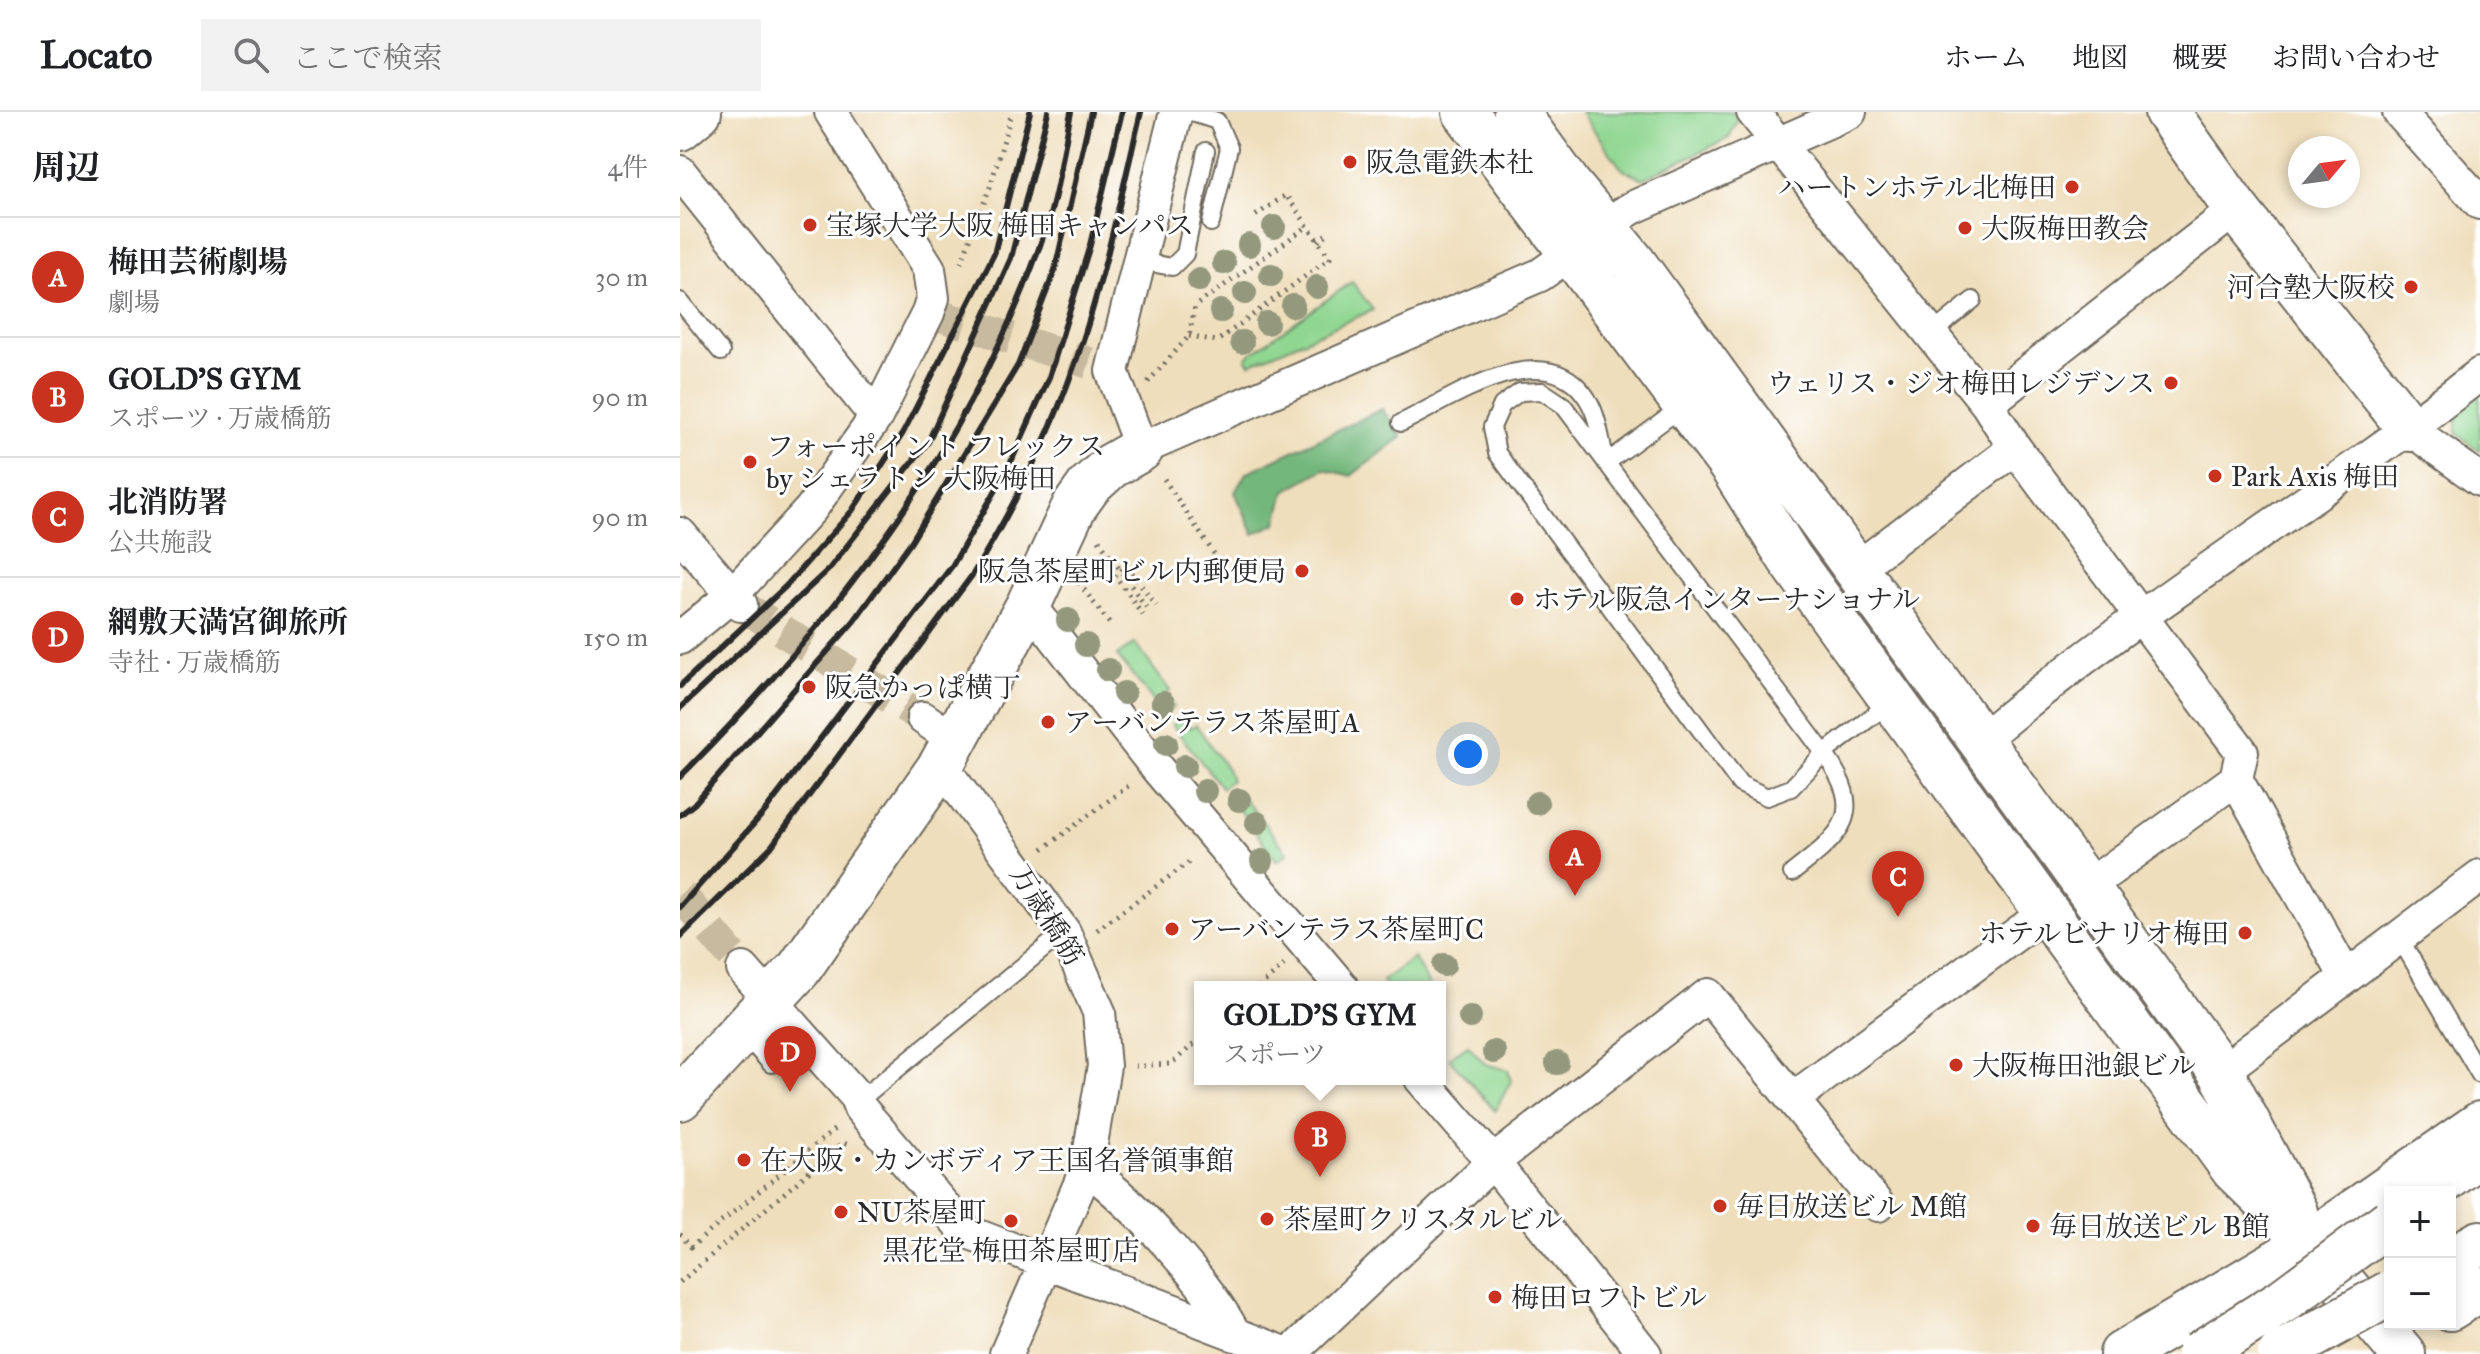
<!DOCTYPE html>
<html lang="ja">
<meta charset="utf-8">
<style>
:root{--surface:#fff;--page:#f2f2f2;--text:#202124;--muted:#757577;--line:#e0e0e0;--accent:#c8321e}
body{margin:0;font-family:"IM FELL Great Primer","Noto Serif JP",serif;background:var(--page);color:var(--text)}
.controls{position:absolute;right:24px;bottom:24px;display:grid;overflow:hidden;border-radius:0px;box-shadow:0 4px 12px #0003}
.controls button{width:72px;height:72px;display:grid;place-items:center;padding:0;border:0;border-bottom:2px solid var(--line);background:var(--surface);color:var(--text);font:40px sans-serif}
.compass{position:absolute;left:1608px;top:24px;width:72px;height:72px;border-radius:50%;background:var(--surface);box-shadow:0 4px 12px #0003;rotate:61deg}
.you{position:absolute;left:788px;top:642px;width:28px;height:28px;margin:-20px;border:6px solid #fff;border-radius:50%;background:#1a73e8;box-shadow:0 0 0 12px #1a73e833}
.badge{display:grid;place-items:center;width:52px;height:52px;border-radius:50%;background:var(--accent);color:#fff;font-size:26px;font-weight:700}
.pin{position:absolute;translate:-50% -66px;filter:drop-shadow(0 2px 4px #0008)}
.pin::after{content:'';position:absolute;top:42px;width:28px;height:24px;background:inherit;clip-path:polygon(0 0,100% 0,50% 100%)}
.popup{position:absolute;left:514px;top:869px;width:252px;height:104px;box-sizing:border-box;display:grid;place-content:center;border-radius:0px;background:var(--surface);filter:drop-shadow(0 2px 6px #0005);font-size:26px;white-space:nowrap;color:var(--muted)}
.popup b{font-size:30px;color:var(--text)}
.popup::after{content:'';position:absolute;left:50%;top:100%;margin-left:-16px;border:16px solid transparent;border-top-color:var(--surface)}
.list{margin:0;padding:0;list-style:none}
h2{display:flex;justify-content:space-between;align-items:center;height:104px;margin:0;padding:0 32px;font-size:34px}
h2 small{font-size:26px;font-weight:400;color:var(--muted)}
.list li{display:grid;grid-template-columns:52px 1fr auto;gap:24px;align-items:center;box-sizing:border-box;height:120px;padding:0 32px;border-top:2px solid var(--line)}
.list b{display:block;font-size:30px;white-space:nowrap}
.list p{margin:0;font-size:26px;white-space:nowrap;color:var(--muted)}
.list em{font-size:26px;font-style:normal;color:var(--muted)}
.icon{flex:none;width:44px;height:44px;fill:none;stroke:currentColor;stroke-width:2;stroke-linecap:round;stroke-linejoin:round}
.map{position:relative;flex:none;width:1800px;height:1242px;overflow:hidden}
header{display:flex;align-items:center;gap:48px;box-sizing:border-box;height:112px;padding:0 40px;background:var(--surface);border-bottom:2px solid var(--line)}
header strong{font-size:38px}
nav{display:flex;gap:44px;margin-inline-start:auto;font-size:28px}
.search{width:560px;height:72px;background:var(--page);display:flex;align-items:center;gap:20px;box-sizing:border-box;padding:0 28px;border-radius:0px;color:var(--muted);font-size:30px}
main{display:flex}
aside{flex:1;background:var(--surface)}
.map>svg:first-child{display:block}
.green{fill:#8fd691;stroke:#5d805e;stroke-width:2}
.forest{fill:#73b77b;stroke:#4f7153;stroke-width:2}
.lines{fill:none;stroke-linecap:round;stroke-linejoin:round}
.street-tunnel{stroke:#c8ba9f;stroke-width:32;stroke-dasharray:32 16;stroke-linecap:butt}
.lane-casing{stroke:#706a5e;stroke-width:20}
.street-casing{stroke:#706a5e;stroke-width:36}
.secondary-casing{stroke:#706a5e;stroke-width:48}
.highway-casing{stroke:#706a5e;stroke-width:48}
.path{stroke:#706a5e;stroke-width:5;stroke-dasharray:2 6;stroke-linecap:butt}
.lane{stroke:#fff;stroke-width:16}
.street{stroke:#fff;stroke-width:32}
.secondary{stroke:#fff;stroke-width:44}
.highway{stroke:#fff;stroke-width:44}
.rail{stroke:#2b2b2b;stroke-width:6}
.highway-bridge-casing{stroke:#706a5e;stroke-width:48;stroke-linecap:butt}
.highway-bridge{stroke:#fff;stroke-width:44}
.tree{fill:#94987d}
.poi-dot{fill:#c8321e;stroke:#fff;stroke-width:3}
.labels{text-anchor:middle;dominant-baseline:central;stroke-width:6;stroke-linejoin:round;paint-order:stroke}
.poi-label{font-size:28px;fill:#2b2b2b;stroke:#fff;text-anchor:start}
.street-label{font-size:28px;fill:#2b2b2b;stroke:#fff}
</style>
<header>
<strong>Locato</strong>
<div class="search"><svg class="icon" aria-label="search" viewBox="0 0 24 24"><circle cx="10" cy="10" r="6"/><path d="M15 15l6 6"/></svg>ここで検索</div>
<nav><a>ホーム</a><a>地図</a><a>概要</a><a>お問い合わせ</a></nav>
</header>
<main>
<aside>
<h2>周辺<small>4件</small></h2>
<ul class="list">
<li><span class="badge">A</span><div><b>梅田芸術劇場</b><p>劇場</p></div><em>30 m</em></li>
<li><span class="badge">B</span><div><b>GOLD’S GYM</b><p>スポーツ · 万歳橋筋</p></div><em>90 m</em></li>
<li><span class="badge">C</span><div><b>北消防署</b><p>公共施設</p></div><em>90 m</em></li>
<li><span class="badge">D</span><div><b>網敷天満宮御旅所</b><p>寺社 · 万歳橋筋</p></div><em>150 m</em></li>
</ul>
</aside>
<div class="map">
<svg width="1800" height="1242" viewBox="0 0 1800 1242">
<rect width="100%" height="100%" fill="#fff"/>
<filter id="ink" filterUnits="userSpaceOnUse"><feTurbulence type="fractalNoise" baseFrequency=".0125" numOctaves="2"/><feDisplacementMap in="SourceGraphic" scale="16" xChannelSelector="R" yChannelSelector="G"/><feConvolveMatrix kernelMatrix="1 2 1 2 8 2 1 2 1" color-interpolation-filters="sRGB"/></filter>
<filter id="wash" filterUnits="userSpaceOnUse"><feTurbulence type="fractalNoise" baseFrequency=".006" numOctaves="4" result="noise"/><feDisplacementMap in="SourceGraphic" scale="32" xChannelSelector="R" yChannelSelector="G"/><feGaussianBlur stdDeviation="1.8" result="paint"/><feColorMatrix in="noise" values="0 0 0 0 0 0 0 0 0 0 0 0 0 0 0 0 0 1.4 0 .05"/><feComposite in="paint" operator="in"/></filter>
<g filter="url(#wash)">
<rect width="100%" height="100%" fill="#efdebc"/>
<path class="green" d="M901,0H1052L1058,6L1049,26L963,67L941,56Z
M672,170L693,198L570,252L566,245Z
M1800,280V339L1777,322V297Z
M455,531L490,579L486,583L494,595L484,602L437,544Z
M503,605L511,616L516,613L547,657L551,668L542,676L492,613Z
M558,679L608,741L597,749L550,685Z
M734,846L750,875H707L702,869Z
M788,933L805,952L828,958L831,969L815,999L769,946Z"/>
<path class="forest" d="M702,297L722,325L671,364L644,357L605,379L597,411L574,422L555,380L566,361Z"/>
</g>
<g filter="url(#ink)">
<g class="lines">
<path class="street-tunnel" d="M255,202L409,251
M61,493L243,606
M0,782L63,857"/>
<defs>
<path id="lane" d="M509,0L537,9L549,36L531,111
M460,149L492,155L505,142L526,39
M0,189L41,240
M1251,222L1293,188
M721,311C769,288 861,223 904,282C918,300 920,325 925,346
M926,351L1005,293
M1112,761C1164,721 1187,701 1144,641L883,293L862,279L840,280L822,293L812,315L817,341L1060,672L1087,685L1111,676L1144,641L1211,590
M1720,827L1800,963
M63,921L91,952
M180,996L187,982L384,820"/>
<path id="street" d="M496,0L432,259L461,337L860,163C893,141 920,114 954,95L1170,0
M1073,0L1307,292L1335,336L1562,640L1556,667
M1719,0L1800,91
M0,60L196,305
M1307,292L1556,97
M1730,317L1800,368
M0,422L61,493
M1176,457L1335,336
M349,492L475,654L662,875
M0,526L50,485L131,397L196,305L248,201L253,186L249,157L151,0
M243,606L275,628
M1300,629C1458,495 1637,390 1800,262
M261,653L384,820L419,900L424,954L407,1056L326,1242
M1408,774L1556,667L1666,865
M63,857L175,983L180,996L285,1119L607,1242
M1541,960L1800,764
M741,967L813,1050L965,1242
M1114,986L1368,799
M407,1056C457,1095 526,1168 555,1223
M610,1242L813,1050L1028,883L1198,1093"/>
<path id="secondary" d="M785,0L1052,355L1110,447L1554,1058L1629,1131L1723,1242
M836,0L889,73L953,150L1541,960L1615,1100
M1487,0L1556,97L1730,317
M0,986L119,857L261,653L349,492L394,395L409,374L431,354L461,337
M1770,1196L1800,1177
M1442,1242L1629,1131L1800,1012"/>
<path id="highway" d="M0,16L19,0
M1749,1080L1800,1042
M1629,1131L1708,1111
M1770,1148L1800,1131"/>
</defs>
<use href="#lane" class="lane-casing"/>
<use href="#street" class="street-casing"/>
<use href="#secondary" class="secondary-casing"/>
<use href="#highway" class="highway-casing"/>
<path class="path" d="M638,129L648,121
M281,151L310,75L332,0
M509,224L537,229L650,146L606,83L575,104
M468,270L509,224L515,194L628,114
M484,367L549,464
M419,428L469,499
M399,471L430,512
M463,503L435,463L447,454L476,494
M363,737L451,672
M417,818L512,748
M579,875L604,853
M455,954L491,952L520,927
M0,1122L11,1135L155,1017
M0,1170L163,1031L168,1033"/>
<use href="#lane" class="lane"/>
<use href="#street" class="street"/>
<use href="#secondary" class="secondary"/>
<use href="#highway" class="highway"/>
<path class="rail" d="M0,574L106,474L172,399L223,321L314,142L350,0
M0,596L149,457L248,330L331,146L368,0
M0,665C155,509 294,330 365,119C378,81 383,39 391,0
M0,703L14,692L174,509L231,430L338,253L375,158L411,0
M0,795L86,698L272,454L327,359L369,265L410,133L442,0
M0,825L91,735L293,462C330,401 363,338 388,271C421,184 439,91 461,0"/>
<defs>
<path id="highway-bridge" d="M1519,1242L1604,1188L1710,1109
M1600,1242L1710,1181"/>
</defs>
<use href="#highway-bridge" class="highway-bridge-casing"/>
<use href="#highway-bridge" class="highway-bridge"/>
</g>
<g class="tree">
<circle cx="594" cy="115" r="12"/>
<circle cx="569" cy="133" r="12"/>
<circle cx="544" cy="151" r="12"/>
<circle cx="591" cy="163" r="12"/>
<circle cx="519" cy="168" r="12"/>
<circle cx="637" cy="175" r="12"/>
<circle cx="565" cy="181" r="12"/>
<circle cx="613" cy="194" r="12"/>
<circle cx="541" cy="199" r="12"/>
<circle cx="587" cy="211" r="12"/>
<circle cx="562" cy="230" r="12"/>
<circle cx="388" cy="508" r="12"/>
<circle cx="406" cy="533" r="12"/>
<circle cx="428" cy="558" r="12"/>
<circle cx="444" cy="581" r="12"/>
<circle cx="483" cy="591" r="12"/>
<circle cx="486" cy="632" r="12"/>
<circle cx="505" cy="654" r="12"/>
<circle cx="525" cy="679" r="12"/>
<circle cx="559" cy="688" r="12"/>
<circle cx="857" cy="691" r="12"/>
<circle cx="577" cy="711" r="12"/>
<circle cx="582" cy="749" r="12"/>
<circle cx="764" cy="853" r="12"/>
<circle cx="790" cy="905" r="12"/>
<circle cx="110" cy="936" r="12"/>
<circle cx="814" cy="940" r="12"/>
<circle cx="877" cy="951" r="12"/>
</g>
</g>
<g class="poi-dot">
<circle cx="670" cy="50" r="8"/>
<circle cx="1392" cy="75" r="8"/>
<circle cx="130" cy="113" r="8"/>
<circle cx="1285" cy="116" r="8"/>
<circle cx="1731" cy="175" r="8"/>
<circle cx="1491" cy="271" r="8"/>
<circle cx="70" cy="350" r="8"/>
<circle cx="1535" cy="364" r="8"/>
<circle cx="622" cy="459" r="8"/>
<circle cx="837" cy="487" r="8"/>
<circle cx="129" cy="575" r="8"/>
<circle cx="368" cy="610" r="8"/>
<circle cx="492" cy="817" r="8"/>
<circle cx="1565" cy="821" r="8"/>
<circle cx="1276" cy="953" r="8"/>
<circle cx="64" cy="1048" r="8"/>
<circle cx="1040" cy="1094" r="8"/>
<circle cx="161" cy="1100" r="8"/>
<circle cx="587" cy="1107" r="8"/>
<circle cx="331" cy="1109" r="8"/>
<circle cx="1353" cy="1114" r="8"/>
<circle cx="815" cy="1185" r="8"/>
</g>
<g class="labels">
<g class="poi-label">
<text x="686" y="50">阪急電鉄本社</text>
<text x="1376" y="75" text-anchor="end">ハートンホテル北梅田</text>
<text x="146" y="113">宝塚大学大阪 梅田キャンパス</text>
<text x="1301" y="116">大阪梅田教会</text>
<text x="1715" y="175" text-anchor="end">河合塾大阪校</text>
<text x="1475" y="271" text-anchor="end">ウェリス・ジオ梅田レジデンス</text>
<text x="86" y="334">フォーポイント フレックス<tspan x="86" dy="32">by シェラトン 大阪梅田</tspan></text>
<text x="1551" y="364">Park Axis 梅田</text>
<text x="606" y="459" text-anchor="end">阪急茶屋町ビル内郵便局</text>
<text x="853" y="487">ホテル阪急インターナショナル</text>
<text x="145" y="575">阪急かっぱ横丁</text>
<text x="384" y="610">アーバンテラス茶屋町A</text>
<text x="508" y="817">アーバンテラス茶屋町C</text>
<text x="1549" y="821" text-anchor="end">ホテルビナリオ梅田</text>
<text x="1292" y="953">大阪梅田池銀ビル</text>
<text x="80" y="1048">在大阪・カンボディア王国名誉領事館</text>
<text x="1056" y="1094">毎日放送ビル M館</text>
<text x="177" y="1100">NU茶屋町</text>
<text x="603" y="1107">茶屋町クリスタルビル</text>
<text x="1369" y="1114">毎日放送ビル B館</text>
<text x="331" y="1138" text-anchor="middle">黒花堂 梅田茶屋町店</text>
<text x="831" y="1185">梅田ロフトビル</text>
</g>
<g class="street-label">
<text transform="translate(367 803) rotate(58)">万歳橋筋</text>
</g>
</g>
</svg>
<div class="controls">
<button>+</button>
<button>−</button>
</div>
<svg class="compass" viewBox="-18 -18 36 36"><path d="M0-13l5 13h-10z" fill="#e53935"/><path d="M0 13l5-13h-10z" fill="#757577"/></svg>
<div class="you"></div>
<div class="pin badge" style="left:895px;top:784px">A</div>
<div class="pin badge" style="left:640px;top:1065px">B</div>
<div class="popup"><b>GOLD’S GYM</b>スポーツ</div>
<div class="pin badge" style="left:1218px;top:805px">C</div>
<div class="pin badge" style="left:110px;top:980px">D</div>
</div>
</main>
